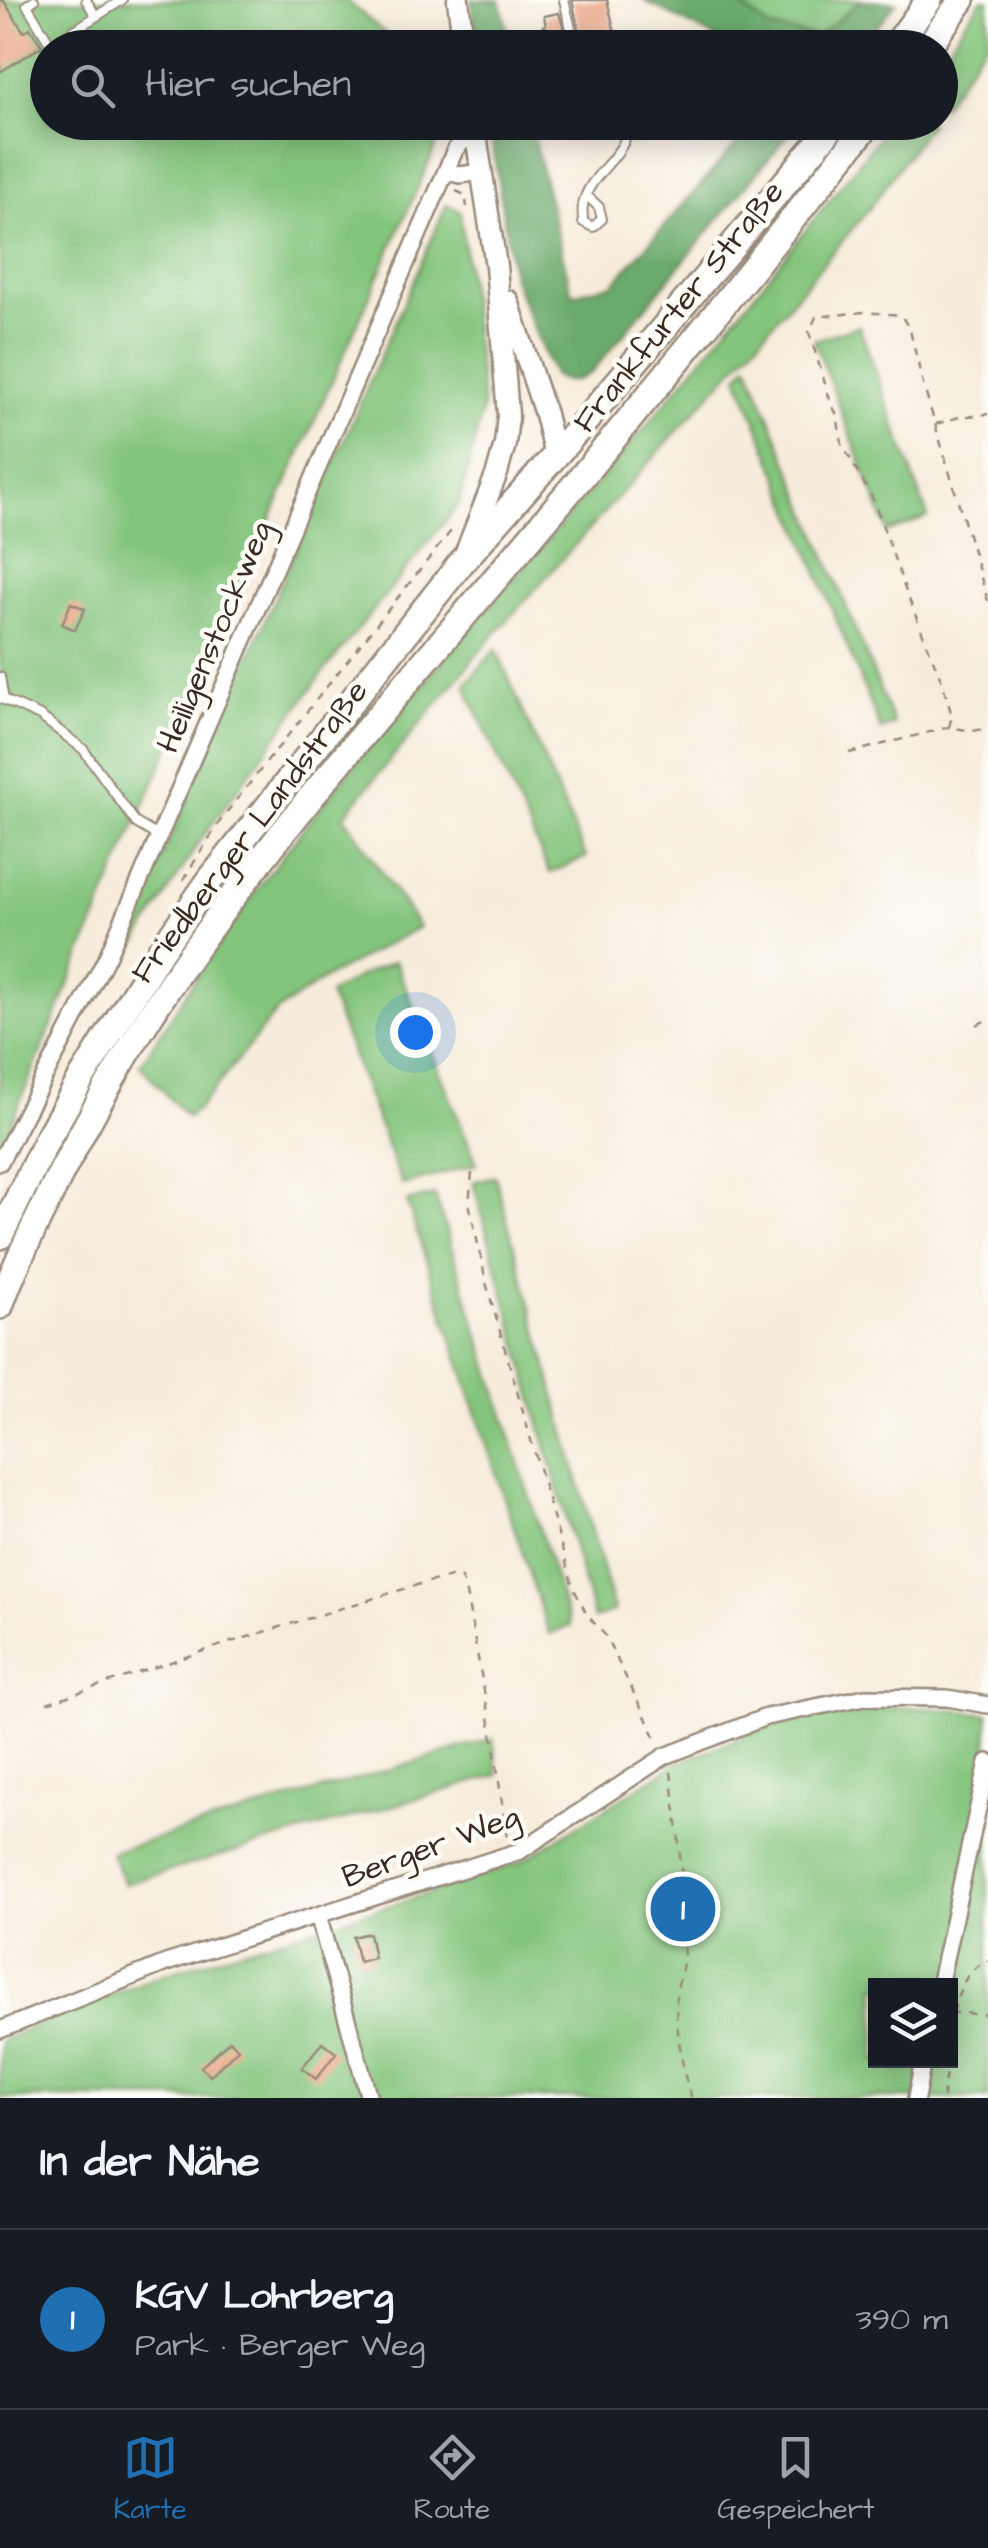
<!DOCTYPE html>
<html lang="de">
<meta charset="utf-8">
<style>
:root{--surface:#171b24;--page:#20242c;--text:#f1f3f6;--muted:#9ea1a6;--line:#363941;--accent:#1f6fb2}
body{margin:0;font-family:"Architects Daughter",sans-serif;background:var(--page);color:var(--text)}
.controls{position:absolute;right:30px;bottom:30px;display:grid;overflow:hidden;border-radius:0px;box-shadow:0 5px 25px #0003}
.controls button{width:90px;height:90px;display:grid;place-items:center;padding:0;border:0;border-bottom:2px solid var(--line);background:var(--surface);color:var(--text);font:50px sans-serif}
.you{position:absolute;left:415px;top:1032px;width:35px;height:35px;margin:-25px;border:8px solid #fff;border-radius:50%;background:#1a73e8;box-shadow:0 0 0 15px #1a73e833}
.badge{display:grid;place-items:center;width:65px;height:65px;border-radius:50%;background:var(--accent);color:#fff;font-size:32px;font-weight:700}
.pin{position:absolute;translate:-50% -50%;border:5px solid #fff;box-shadow:0 2px 10px #0006}
.list{margin:0;padding:0;list-style:none}
h2{display:flex;justify-content:space-between;align-items:center;height:130px;margin:0;padding:0 40px;font-size:42px}
h2 small{font-size:32px;font-weight:400;color:var(--muted)}
.list li{display:grid;grid-template-columns:65px 1fr auto;gap:30px;align-items:center;box-sizing:border-box;height:180px;padding:0 40px;border-top:2px solid var(--line)}
.list b{display:block;font-size:38px;white-space:nowrap}
.list p{margin:0;font-size:32px;white-space:nowrap;color:var(--muted)}
.list em{font-size:32px;font-style:normal;color:var(--muted)}
.icon{flex:none;width:55px;height:55px;fill:none;stroke:currentColor;stroke-width:2;stroke-linecap:round;stroke-linejoin:round}
.map{position:relative;flex:none;width:988px;height:2098px;overflow:hidden}
.search{position:absolute;background:var(--surface);box-shadow:0 5px 25px #0003;left:30px;right:30px;top:30px;height:110px;display:flex;align-items:center;gap:25px;box-sizing:border-box;padding:0 35px;border-radius:55px;color:var(--muted);font-size:38px}
.sheet{height:310px;background:var(--surface)}
nav{display:flex;justify-content:space-around;align-items:center;box-sizing:border-box;height:140px;border-top:2px solid var(--line);background:var(--surface);font-size:28px;color:var(--muted)}
nav a{display:grid;justify-items:center;gap:5px}
nav .on{color:var(--accent)}
.map>svg:first-child{display:block}
.green{fill:#84c57d;stroke:#60784e;stroke-width:2.5;fill-rule:evenodd}
.forest{fill:#6baa6c;stroke:#536a45;stroke-width:2.5}
.building{fill:#e99e7c}
.lines{fill:none;stroke-linecap:round;stroke-linejoin:round}
.service-casing{stroke:#998b7c;stroke-width:12}
.minor-casing{stroke:#998b7c;stroke-width:20}
.tertiary-casing{stroke:#998b7c;stroke-width:25}
.primary-casing{stroke:#998b7c;stroke-width:30}
.path{stroke:#998b7c;stroke-width:2.5;stroke-dasharray:8 8;stroke-linecap:butt}
.service{stroke:#fff;stroke-width:8}
.minor{stroke:#fff;stroke-width:15}
.tertiary{stroke:#fff;stroke-width:20}
.primary{stroke:#fff;stroke-width:25}
.labels{text-anchor:middle;dominant-baseline:central;stroke-width:9;stroke-linejoin:round;paint-order:stroke}
.street-label{font-size:32px;fill:#3b2a1e;stroke:#fdfcf7}
</style>
<div class="map">
<svg width="988" height="2098" viewBox="0 0 988 2098">
<rect width="100%" height="100%" fill="#fdfcf7"/>
<filter id="ink" filterUnits="userSpaceOnUse"><feTurbulence type="fractalNoise" baseFrequency=".01" numOctaves="2"/><feDisplacementMap in="SourceGraphic" scale="20" xChannelSelector="R" yChannelSelector="G"/><feConvolveMatrix kernelMatrix="1 2 1 2 8 2 1 2 1" color-interpolation-filters="sRGB"/></filter>
<filter id="wash" filterUnits="userSpaceOnUse"><feTurbulence type="fractalNoise" baseFrequency=".0048" numOctaves="4" result="noise"/><feDisplacementMap in="SourceGraphic" scale="40" xChannelSelector="R" yChannelSelector="G"/><feGaussianBlur stdDeviation="2.25" result="paint"/><feColorMatrix in="noise" values="0 0 0 0 0 0 0 0 0 0 0 0 0 0 0 0 0 1.4 0 .05"/><feComposite in="paint" operator="in"/></filter>
<g filter="url(#wash)">
<rect width="100%" height="100%" fill="#f7ecdb"/>
<path class="green" d="M0,0H346L401,47L48,48V122L442,123L433,153L136,823L0,1150Z
M733,0H861L818,37L770,28Z
M981,0H988V39L941,107V57Z
M890,123H930L869,209L759,340L485,645L344,816L419,927L325,978L276,1012L198,1109L187,1117L140,1065C184,997 227,927 276,864C376,733 486,611 594,487C696,369 794,246 890,123Z
M447,204L460,211L483,407L459,504L325,670L199,842L125,962L118,957Z
M859,326L928,517L888,532L814,340Z
M748,364L894,724L881,730L738,376Z
M496,649L586,857L550,873L465,685Z
M395,961L477,1164L402,1185L329,994L364,974Z
M495,1176L614,1611L594,1619L473,1182Z
M435,1195L570,1626L549,1634L407,1202Z
M865,1708H928L988,1714V2098H0V2041L60,2014L167,1973L427,1894L522,1861L677,1763L768,1727ZM876,1986H950V2060H876Z
M493,1739L498,1775L124,1884L111,1852Z"/>
<path class="forest" d="M471,0H500L512,47H478Z
M643,0H733L770,28L818,37L861,0L896,3L860,47H732Z
M489,123H530L572,294L613,284L755,123H798L592,372C576,381 570,386 553,375L513,278Z"/>
<g id="blocks">
<path class="building" d="M0,0H3L24,32L30,28L42,46L0,72Z
M572,0H607L615,33L579,31Z
M559,13L569,43L607,48H548L543,26H546L544,16Z
M71,603L85,609L75,630L62,624Z
M369,1933L374,1958L359,1962L353,1937Z
M230,2040L238,2049L210,2076L201,2067Z
M322,2042L336,2053L316,2079L302,2068Z"/>
</g>
</g>
<g filter="url(#ink)">
<use href="#blocks" fill-opacity="0" stroke="#998b7c" stroke-width="2.5"/>
<g class="lines">
<defs>
<path id="service" d="M34,0L27,5L51,45L122,0
M86,0L96,16
M564,0L573,37C586,41 598,36 611,39L615,48
M586,195L599,207L602,219L593,227L583,222C583,216 582,211 583,205C588,173 630,155 628,122
M0,677L4,700
M0,698L40,716L83,749L136,823L159,837"/>
<path id="minor" d="M446,172L460,175L481,172
M0,1162L107,957L455,150L463,141L476,139
M318,1915L369,2098
M939,1986L988,1762
M0,2030L166,1963L520,1851L665,1756L766,1717L865,1697L947,1698L988,1705
M916,2098L923,2060"/>
<path id="tertiary" d="M458,0L464,48
M508,301L545,414L555,456
M466,552L497,473L505,444L508,415L496,266L474,122"/>
<path id="primary" d="M894,48L929,0
M927,48L962,0
M0,1236L47,1139L80,1081L161,950L210,880L461,563L582,425L836,122
M0,1306C16,1261 39,1218 60,1175C99,1099 142,1024 191,954C296,806 418,671 535,532C649,398 760,260 870,122"/>
</defs>
<use href="#service" class="service-casing"/>
<use href="#minor" class="minor-casing"/>
<use href="#tertiary" class="tertiary-casing"/>
<use href="#primary" class="primary-casing"/>
<path class="path" d="M456,191L465,195L467,207
M936,424L959,417L988,414
M949,727L952,716L943,684L905,589L874,501L842,444L837,415L831,403L809,332L816,317L864,312L901,315L910,330L923,384L988,601
M849,753L949,727L973,731L988,728
M183,880L222,818L455,526
M977,1025L988,1019
M472,1173L469,1203L487,1286L573,1587L587,1615L605,1635L657,1740
M47,1703L222,1645L420,1584L451,1577L461,1578L465,1588L493,1739L507,1839
M671,1772C679,1832 684,1891 684,1952C684,1968 677,1982 676,1998C675,2019 683,2080 692,2098
M950,2012L988,2015
M950,2028C955,2004 961,1969 988,1961
M943,2098L947,2060"/>
<use href="#service" class="service"/>
<use href="#minor" class="minor"/>
<use href="#tertiary" class="tertiary"/>
<use href="#primary" class="primary"/>
</g>
</g>
<g class="labels">
<g class="street-label">
<text transform="translate(679 307) rotate(-51)">Frankfurter Straße</text>
<text transform="translate(215 637) rotate(-67)">Heiligenstockweg</text>
<text transform="translate(250 832) rotate(-53)">Friedberger Landstraße</text>
<text transform="translate(431 1847) rotate(-20)">Berger Weg</text>
</g>
</g>
</svg>
<div class="controls">
<button><svg class="icon" aria-label="layers" viewBox="0 0 24 24"><path d="M12 4l9 5-9 5-9-5zM3 14l9 5 9-5"/></svg></button>
</div>
<div class="you"></div>
<div class="pin badge" style="left:683px;top:1909px">1</div>
<div class="search"><svg class="icon" aria-label="search" viewBox="0 0 24 24"><circle cx="10" cy="10" r="6"/><path d="M15 15l6 6"/></svg>Hier suchen</div>
</div>
<section class="sheet">
<h2>In der Nähe<small></small></h2>
<ul class="list">
<li><span class="badge">1</span><div><b>KGV Lohrberg</b><p>Park · Berger Weg</p></div><em>390 m</em></li>
</ul>
</section>
<nav>
<a class="on"><svg class="icon" aria-label="map" viewBox="0 0 24 24"><path d="M3 6l6-2 6 2 6-2v14l-6 2-6-2-6 2zM9 4v14M15 6v14"/></svg>Karte</a>
<a><svg class="icon" aria-label="directions" viewBox="0 0 24 24"><path d="M12 3l9 9-9 9-9-9zM9 14v-3h6M13 9l2 2-2 2"/></svg>Route</a>
<a><svg class="icon" aria-label="saved" viewBox="0 0 24 24"><path d="M7 4h10v16l-5-4-5 4z"/></svg>Gespeichert</a>
</nav>
